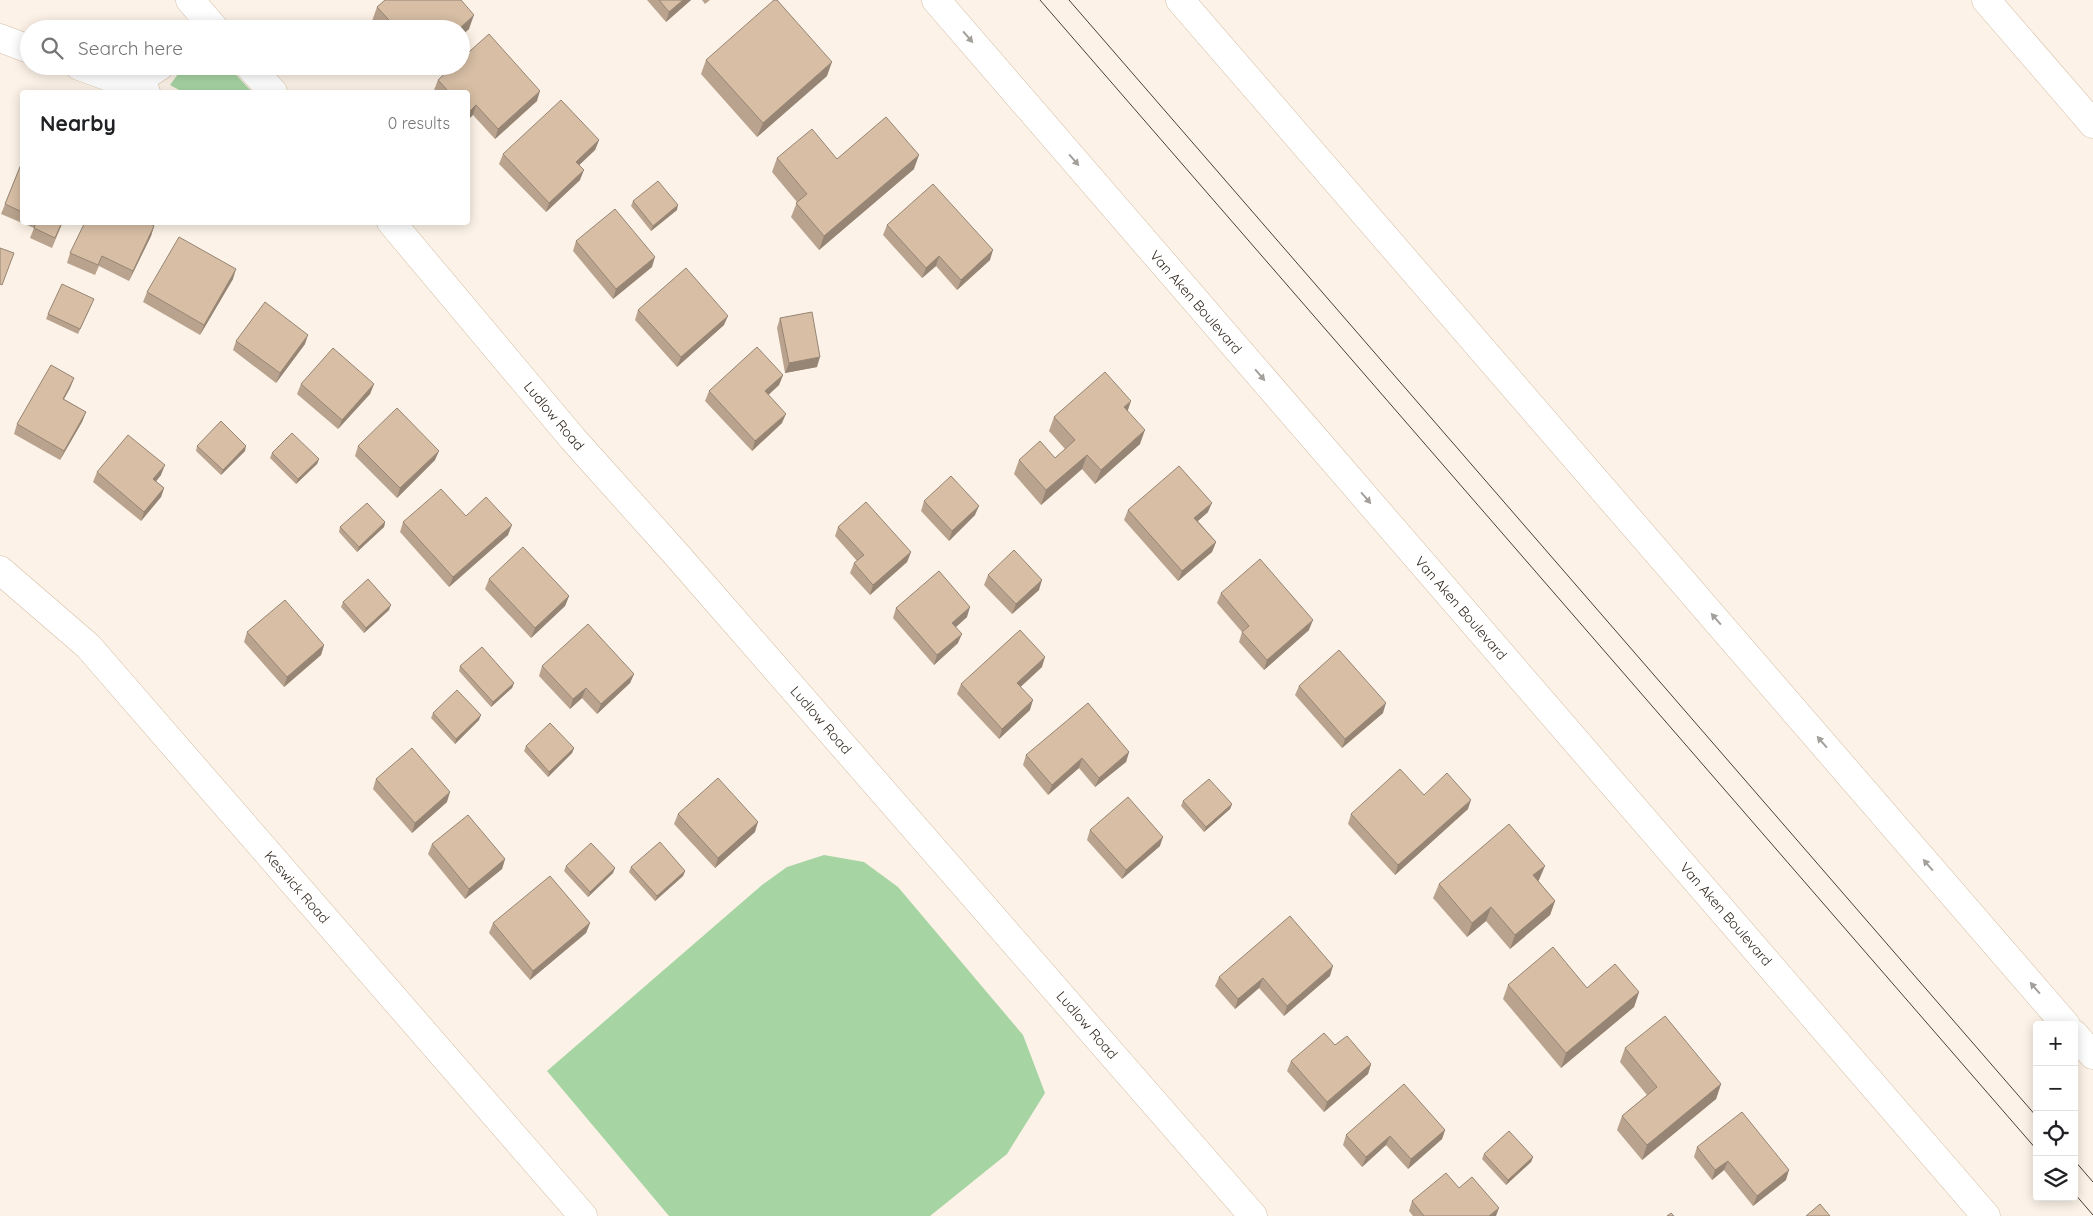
<!DOCTYPE html>
<meta charset="utf-8">
<style>
:root{--surface:#fff;--page:#f6f6f6;--text:#202124;--muted:#757577;--line:#e0e0e0}
body{margin:0;font-family:Quicksand,sans-serif;background:var(--page);color:var(--text)}
.controls{position:absolute;right:15px;bottom:15px;display:grid;overflow:hidden;border-radius:5px;box-shadow:0 2px 12px #0003}
.controls button{width:45px;height:45px;display:grid;place-items:center;padding:0;border:0;border-bottom:1px solid var(--line);background:var(--surface);color:var(--text);font:25px sans-serif}
.list{margin:0;padding:0;list-style:none}
h2{display:flex;justify-content:space-between;align-items:center;height:65px;margin:0;padding:0 20px;font-size:21px}
h2 small{font-size:16px;font-weight:400;color:var(--muted)}
.icon{flex:none;width:28px;height:28px;fill:none;stroke:currentColor;stroke-width:2;stroke-linecap:round;stroke-linejoin:round}
.map{position:relative;flex:none;width:2093px;height:1216px;overflow:hidden}
.search{position:absolute;background:var(--surface);box-shadow:0 2px 12px #0003;left:20px;top:20px;width:450px;height:55px;display:flex;align-items:center;gap:12px;box-sizing:border-box;padding:0 18px;border-radius:28px;color:var(--muted);font-size:19px}
.panel{position:absolute;background:var(--surface);box-shadow:0 2px 12px #0003;left:20px;top:90px;width:450px;height:135px;border-radius:5px}
.map>svg:first-child{display:block}
.green{fill:#a6d4a3}
.lines{fill:none;stroke-linecap:round;stroke-linejoin:round}
.minor-casing{stroke:#d5bda3;stroke-width:29}
.secondary-casing{stroke:#d5bda3;stroke-width:29}
.minor{stroke:#fff;stroke-width:28}
.secondary{stroke:#fff;stroke-width:28}
.tram{stroke:#493f36;stroke-width:1}
.wall{fill:#b9a38e}
.shaded-wall{fill:#968574}
.building{fill:#d7bea5;stroke:#968574}
.oneway{fill:#a39f9b}
.labels{text-anchor:middle;dominant-baseline:central;stroke-width:4;stroke-linejoin:round;paint-order:stroke}
.street-label{font-size:14px;fill:#332920;stroke:#fff}
</style>
<div class="map">
<svg width="2093" height="1216" viewBox="0 0 2093 1216">
<rect width="100%" height="100%" fill="#fcf2e7"/>
<path class="green" d="M184,66H228L252,92H183L170,85Z
M824,855L864,862L898,887L1023,1035L1045,1093L1007,1154L930,1216H669L547,1071L762,885L787,867Z"/>
<g class="lines">
<defs>
<path id="minor" d="M190,0L215,29
M1986,0L2093,124
M0,38L29,49
M79,66L131,85L146,92
M249,66L273,92
M131,85L160,66
M391,222L573,439L676,554L1253,1216
M0,570L88,646L583,1216"/>
<path id="secondary" d="M936,0L1986,1216
M1180,0L2066,1025
M2074,1034L2093,1055"/>
</defs>
<use href="#minor" class="minor-casing"/>
<use href="#secondary" class="secondary-casing"/>
<use href="#minor" class="minor"/>
<use href="#secondary" class="secondary"/>
<path class="tram" d="M1040,0L2037,1150
M1069,0L2037,1117
M2074,1160L2093,1182
M2074,1193L2093,1215"/>
</g>
<path class="wall" d="M647,0H691L666,22Z
M702,0H710L705,4Z
M377,7L469,29L461,36V29H379L372,21Z
M706,60L827,76L757,137L701,74Z
M413,66H428L420,74Z
M438,80L537,101L495,139L473,115L468,92H437L434,90Z
M599,140L595,150L579,165L580,180L546,212L499,164L503,154Z
M777,158L914,169L819,250L791,217L797,202L772,172Z
M22,162V222H63L52,248L30,238L34,228L1,214Z
M633,201L677,210L651,231L631,206Z
M887,225L990,260L957,290L936,266L922,278L883,235Z
M154,226L151,236L129,281L99,266L95,275L67,263L70,253Z
M576,241L652,267L613,299L573,251Z
M233,279L200,335L143,302L147,292Z
M92,304L78,334L46,319L48,314Z
M638,310L724,325L677,367L635,320Z
M780,318L817,367L785,373L777,328Z
M236,341L305,344L276,383L233,350Z
M783,375L779,385L768,395L782,423L752,451L705,401L709,391Z
M74,378L70,388L64,399L86,412L82,422L60,460L14,434L17,424Z
M301,384H374L370,394L338,429L297,394Z
M1128,411L1140,444L1095,484L1082,469L1041,505L1014,474L1019,460L1055,458L1065,449L1049,431L1054,417Z
M197,446L245,451L221,475L196,451Z
M358,446L435,460L397,498L355,456Z
M272,453L319,459L317,464L296,484L270,458Z
M97,472L161,475L156,481L164,488L161,497L141,521L93,482Z
M924,501L975,515L949,541L921,511Z
M1128,510L1208,512L1198,521L1216,542L1212,552L1178,581L1124,520Z
M466,516L508,535L449,587L400,532L403,522Z
M385,522L384,527L357,552L339,532L340,527Z
M838,527L911,552L907,562L870,595L850,573L854,563L857,561L835,536Z
M988,575L1039,590L1012,614L984,585Z
M489,579L569,596L565,606L531,638L485,589Z
M1221,593L1309,630L1264,670L1239,642L1242,632L1217,603Z
M343,602L389,610L364,633L341,607Z
M896,608L967,617L956,627L958,643L934,665L893,618Z
M247,632L324,645L321,655L284,687L244,642Z
M460,666L514,683L512,688L491,707L459,671Z
M542,666L634,674L630,683L597,714L582,698L570,709L539,676Z
M1042,667L1020,687L1030,710L999,739L957,694L961,684Z
M1299,686L1383,713L1342,748L1295,695Z
M433,713L479,720L455,744L431,718Z
M526,746L574,748L572,753L548,777L524,751Z
M1129,752L1126,762L1095,787L1079,768L1048,795L1023,765L1026,755Z
M376,779L447,802L412,833L373,789Z
M1424,795L1468,809L1395,875L1348,824L1351,814Z
M1183,801L1232,804L1230,809L1204,832L1181,806Z
M678,814L755,832L715,868L674,824Z
M1090,830L1160,846L1122,879L1087,840Z
M432,844L505,859L502,869L465,899L428,854Z
M566,866L613,873L588,897L564,871Z
M631,867L685,871L683,876L655,901L629,872Z
M1539,880L1538,881L1555,901L1550,915L1510,949L1486,921L1467,937L1433,898L1439,884Z
M493,923H590L586,933L530,980L489,933Z
M1330,976L1284,1016L1259,988L1235,1009L1215,986L1219,977Z
M1508,985L1587,988L1639,992L1634,1007L1561,1068L1503,999Z
M1335,1045L1371,1064L1368,1074L1324,1112L1287,1071L1291,1061Z
M1625,1048L1721,1084L1716,1099L1642,1160L1617,1130L1622,1116L1647,1095L1620,1062Z
M1445,1130L1442,1139L1408,1169L1386,1145L1362,1167L1343,1145L1346,1135Z
M1697,1147L1786,1180L1753,1206L1724,1170L1712,1180L1694,1157Z
M1484,1154L1533,1157L1531,1162L1506,1185L1482,1159Z
M1412,1201L1496,1216H1413L1409,1211Z"/>
<path class="shaded-wall" d="M683,0H691L666,22L669,12Z
M474,15L469,29L461,36V29H459Z
M832,62L827,76L757,137L763,123Z
M423,66H428L420,74Z
M540,91L537,101L495,139L498,129Z
M476,105L473,115L468,120V113Z
M599,140L595,150L572,172L576,162Z
M919,155L914,169L819,250L824,236Z
M584,170L580,180L546,212L549,203Z
M678,205L677,210L651,231L653,226Z
M154,226L151,236L129,281L133,271Z
M993,250L990,260L957,290L961,280Z
M939,256L936,266L922,278L926,268Z
M655,257L652,267L613,299L616,289Z
M236,269L233,279L200,335L204,325Z
M728,316L724,325L677,367L681,357Z
M308,335L305,344L276,383L280,373Z
M820,357L817,367L785,373L789,363Z
M783,375L779,385L762,401L765,391Z
M74,378L70,388L59,408L63,399Z
M374,384L370,394L338,429L342,420Z
M1131,401L1126,416L1124,407Z
M86,412L82,422L60,460L64,451Z
M786,414L782,423L752,451L755,441Z
M1145,430L1140,444L1095,484L1101,470Z
M246,446L245,451L221,475L223,470Z
M439,451L435,460L397,498L400,488Z
M1087,455L1082,469L1041,505L1046,490Z
M319,459L317,464L296,484L298,479Z
M165,465L161,475L150,489L153,479Z
M164,488L161,497L141,521L144,512Z
M1212,503L1208,512L1191,527L1194,518Z
M979,506L975,515L949,541L952,531Z
M385,522L384,527L357,552L359,547Z
M512,525L508,535L449,587L453,577Z
M1216,542L1212,552L1178,581L1182,571Z
M911,552L907,562L870,595L873,585Z
M1042,580L1039,590L1012,614L1016,604Z
M569,596L565,606L531,638L535,628Z
M391,605L389,610L364,633L366,628Z
M970,607L967,617L949,633L952,623Z
M1313,620L1309,630L1264,670L1267,660Z
M962,634L958,643L934,665L937,655Z
M324,645L321,655L284,687L287,677Z
M1045,657L1042,667L1014,693L1017,683Z
M634,674L630,683L597,714L601,704Z
M514,683L512,688L491,707L493,702Z
M586,688L582,698L570,709L573,699Z
M1033,700L1030,710L999,739L1002,729Z
M1386,703L1383,713L1342,748L1345,739Z
M481,715L479,720L455,744L456,739Z
M574,748L572,753L548,777L549,772Z
M1129,752L1126,762L1095,787L1099,778Z
M1082,758L1079,768L1048,795L1052,785Z
M450,792L447,802L412,833L415,823Z
M1471,800L1468,809L1395,875L1398,865Z
M1232,804L1230,809L1204,832L1206,827Z
M758,822L755,832L715,868L718,858Z
M1163,837L1160,846L1122,879L1126,870Z
M505,859L502,869L465,899L469,889Z
M1545,866L1539,880L1528,890L1533,875Z
M615,868L613,873L588,897L590,892Z
M685,871L683,876L655,901L657,896Z
M1555,901L1550,915L1510,949L1515,935Z
M1491,907L1486,921L1467,937L1472,923Z
M590,923L586,933L530,980L533,971Z
M1333,966L1330,976L1284,1016L1287,1006Z
M1263,978L1259,988L1235,1009L1238,999Z
M1639,992L1634,1007L1561,1068L1566,1053Z
M1371,1064L1368,1074L1324,1112L1327,1102Z
M1721,1084L1716,1099L1642,1160L1647,1145Z
M1445,1130L1442,1139L1408,1169L1411,1159Z
M1390,1136L1386,1145L1362,1167L1366,1157Z
M1533,1157L1531,1162L1506,1185L1508,1180Z
M1728,1161L1724,1170L1712,1180L1715,1170Z
M1789,1170L1786,1180L1753,1206L1757,1196Z
M1499,1208L1496,1216H1489Z"/>
<path class="building" d="M385,0H461L474,15L459,29H397L377,7Z
M659,0H683L669,12Z
M774,0H777L832,62L763,123L706,60Z
M489,34L540,91L498,129L476,105L468,113V92H449L438,80L453,66H461V59Z
M561,100L599,140L576,162L584,170L549,203L503,154Z
M886,117L919,155L824,236L796,203L807,194L777,158L812,129L837,159Z
M22,162V212L5,204Z
M658,181L678,205L653,226L633,201Z
M933,184L993,250L961,280L939,256L926,268L887,225Z
M615,209L655,257L616,289L576,241Z
M36,222H62L55,238L34,228Z
M85,222H147L154,226L133,271L102,256L98,265L70,253Z
M179,237L236,269L204,325L147,292Z
M0,248L14,253L2,285L0,284Z
M686,268L728,316L681,357L638,310Z
M62,284L94,299L80,329L48,314Z
M265,302L308,335L280,373L236,341Z
M812,312L820,357L789,363L780,318Z
M757,347L783,375L765,391L786,414L755,441L709,391Z
M333,348L374,384L342,420L301,384Z
M51,365L74,378L63,399L86,412L64,451L17,424Z
M1105,372L1131,401L1124,407L1145,430L1101,470L1087,455L1046,490L1019,460L1040,441L1055,458L1075,440L1054,417Z
M397,408L439,451L400,488L358,446Z
M221,421L246,446L223,470L197,446Z
M292,433L319,459L298,479L272,453Z
M128,435L165,465L153,479L164,488L144,512L97,472Z
M1179,466L1212,503L1194,518L1216,542L1182,571L1128,510Z
M951,476L979,506L952,531L924,501Z
M441,489L466,516L486,497L512,525L453,577L403,522Z
M866,502L911,552L873,585L854,563L864,555L838,527Z
M367,503L385,522L359,547L340,527Z
M523,547L569,596L535,628L489,579Z
M1014,550L1042,580L1016,604L988,575Z
M1260,559L1313,620L1267,660L1242,632L1249,626L1221,593Z
M939,571L970,607L952,623L962,634L937,655L896,608Z
M368,579L391,605L366,628L343,602Z
M285,600L324,645L287,677L247,632Z
M588,624L634,674L601,704L586,688L573,699L542,666Z
M1020,630L1045,657L1017,683L1033,700L1002,729L961,684Z
M482,647L514,683L493,702L460,666Z
M1339,650L1386,703L1345,739L1299,686Z
M457,690L481,715L456,739L433,713Z
M1088,703L1129,752L1099,778L1082,758L1052,785L1026,755Z
M550,723L574,748L549,772L526,746Z
M412,748L450,792L415,823L376,779Z
M1400,769L1424,795L1447,773L1471,800L1398,865L1351,814Z
M718,778L758,822L718,858L678,814Z
M1209,779L1232,804L1206,827L1183,801Z
M1128,797L1163,837L1126,870L1090,830Z
M468,815L505,859L469,889L432,844Z
M1509,824L1545,866L1533,875L1555,901L1515,935L1491,907L1472,923L1439,884Z
M660,842L685,871L657,896L631,867Z
M591,843L615,868L590,892L566,866Z
M550,876L590,923L533,971L493,923Z
M1290,916L1333,966L1287,1006L1263,978L1238,999L1219,977Z
M1553,947L1587,988L1615,964L1639,992L1566,1053L1508,985Z
M1665,1016L1721,1084L1647,1145L1622,1116L1657,1087L1625,1048Z
M1324,1033L1335,1045L1347,1036L1371,1064L1327,1102L1291,1061Z
M1404,1084L1445,1130L1411,1159L1390,1136L1366,1157L1346,1135Z
M1742,1112L1789,1170L1757,1196L1728,1161L1715,1170L1697,1147Z
M1509,1131L1533,1157L1508,1180L1484,1154Z
M1446,1173L1459,1188L1472,1177L1499,1208L1489,1216H1424L1412,1201Z
M1820,1204L1830,1216H1806Z
M1671,1213L1674,1216H1667Z"/>
<defs><path id="oneway-solid" d="M-6-.8H1V-3.2L6.5 0L1 3.2V.8H-6Z" transform="scale(1.25)"/></defs>
<g class="oneway">
<use href="#oneway-solid" transform="translate(968 37) rotate(49)"/>
<use href="#oneway-solid" transform="translate(1074 160) rotate(49)"/>
<use href="#oneway-solid" transform="translate(1260 375) rotate(49)"/>
<use href="#oneway-solid" transform="translate(1366 498) rotate(49)"/>
<use href="#oneway-solid" transform="translate(1716 619) rotate(-131)"/>
<use href="#oneway-solid" transform="translate(1822 742) rotate(-131)"/>
<use href="#oneway-solid" transform="translate(1928 865) rotate(-131)"/>
<use href="#oneway-solid" transform="translate(2035 988) rotate(-131)"/>
</g>
<g class="labels">
<g class="street-label">
<text transform="translate(1196 302) rotate(49)">Van Aken Boulevard</text>
<text transform="translate(554 416) rotate(50)">Ludlow Road</text>
<text transform="translate(1461 608) rotate(49)">Van Aken Boulevard</text>
<text transform="translate(821 720) rotate(49)">Ludlow Road</text>
<text transform="translate(297 887) rotate(49)">Keswick Road</text>
<text transform="translate(1726 914) rotate(49)">Van Aken Boulevard</text>
<text transform="translate(1087 1025) rotate(49)">Ludlow Road</text>
</g>
</g>
</svg>
<div class="controls">
<button>+</button>
<button>−</button>
<button><svg class="icon" aria-label="locate" viewBox="0 0 24 24"><circle cx="12" cy="12" r="6"/><path d="M12 2v4M12 18v4M2 12h4M18 12h4"/></svg></button>
<button><svg class="icon" aria-label="layers" viewBox="0 0 24 24"><path d="M12 4l9 5-9 5-9-5zM3 14l9 5 9-5"/></svg></button>
</div>
<div class="search"><svg class="icon" aria-label="search" viewBox="0 0 24 24"><circle cx="10" cy="10" r="6"/><path d="M15 15l6 6"/></svg>Search here</div>
<section class="panel">
<h2>Nearby<small>0 results</small></h2>
<ul class="list">
</ul>
</section>
</div>
